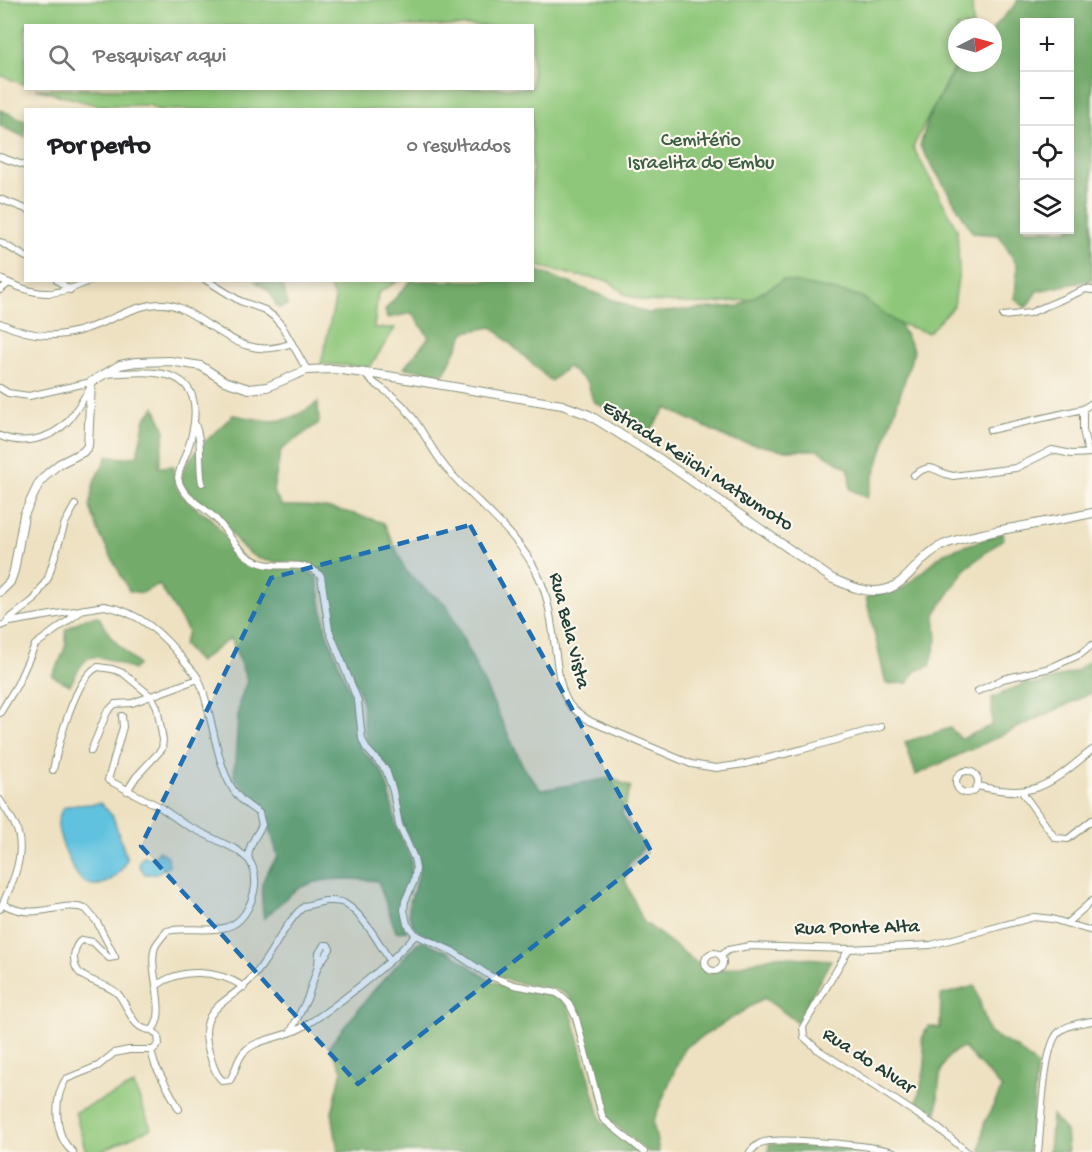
<!DOCTYPE html>
<html lang="pt">
<meta charset="utf-8">
<style>
:root{--surface:#fff;--page:#f2f2f2;--text:#202124;--muted:#757577;--line:#e0e0e0}
body{margin:0;font-family:"Gochi Hand",sans-serif;background:var(--page);color:var(--text)}
.controls{position:absolute;right:18px;top:18px;display:grid;overflow:hidden;border-radius:0px;box-shadow:0 3px 9px #0003}
.controls button{width:54px;height:54px;display:grid;place-items:center;padding:0;border:0;border-bottom:2px solid var(--line);background:var(--surface);color:var(--text);font:30px sans-serif}
.compass{position:absolute;left:948px;top:18px;width:54px;height:54px;border-radius:50%;background:var(--surface);box-shadow:0 3px 9px #0003;rotate:84deg}
.list{margin:0;padding:0;list-style:none}
h2{display:flex;justify-content:space-between;align-items:center;height:78px;margin:0;padding:0 24px;font-size:26px}
h2 small{font-size:20px;font-weight:400;color:var(--muted)}
.icon{flex:none;width:33px;height:33px;fill:none;stroke:currentColor;stroke-width:2;stroke-linecap:round;stroke-linejoin:round}
.map{position:relative;flex:none;width:1092px;height:1152px;overflow:hidden}
.search{position:absolute;background:var(--surface);box-shadow:0 3px 9px #0003;left:24px;top:24px;width:510px;height:66px;display:flex;align-items:center;gap:15px;box-sizing:border-box;padding:0 21px;border-radius:0px;color:var(--muted);font-size:22px}
.panel{position:absolute;background:var(--surface);box-shadow:0 3px 9px #0003;left:24px;top:108px;width:510px;height:174px;border-radius:0px}
.map>svg:first-child{display:block}
.green{fill:#8fc77a;stroke:#578257;stroke-width:1.5}
.forest{fill:#73ac6a;stroke:#49744f;stroke-width:1.5;fill-rule:evenodd}
.water{fill:#61c2df;stroke:#40808a;stroke-width:1.5}
.lines{fill:none;stroke-linecap:round;stroke-linejoin:round}
.minor-casing{stroke:#868f7a;stroke-width:8}
.major-casing{stroke:#868f7a;stroke-width:10}
.minor{stroke:#fff;stroke-width:6}
.major{stroke:#fff;stroke-width:8}
.marked{fill:#1f6fb2;fill-opacity:0.2;stroke:#1f6fb2;stroke-width:4.5;stroke-dasharray:12 8;stroke-linejoin:round}
.labels{text-anchor:middle;dominant-baseline:central;stroke-width:4.5;stroke-linejoin:round;paint-order:stroke}
.park-label{font-size:20px;fill:#3b6046;stroke:#fbf7ec}
.street-label{font-size:20px;fill:#1f3d34;stroke:#fbf7ec}
</style>
<div class="map">
<svg width="1092" height="1152" viewBox="0 0 1092 1152">
<rect width="100%" height="100%" fill="#fbf7ec"/>
<filter id="ink" filterUnits="userSpaceOnUse"><feTurbulence type="fractalNoise" baseFrequency=".0167" numOctaves="2"/><feDisplacementMap in="SourceGraphic" scale="12" xChannelSelector="R" yChannelSelector="G"/><feConvolveMatrix kernelMatrix="1 2 1 2 8 2 1 2 1" color-interpolation-filters="sRGB"/></filter>
<filter id="wash" filterUnits="userSpaceOnUse"><feTurbulence type="fractalNoise" baseFrequency=".008" numOctaves="4" result="noise"/><feDisplacementMap in="SourceGraphic" scale="24" xChannelSelector="R" yChannelSelector="G"/><feGaussianBlur stdDeviation="1.35" result="paint"/><feColorMatrix in="noise" values="0 0 0 0 0 0 0 0 0 0 0 0 0 0 0 0 0 1.4 0 .05"/><feComposite in="paint" operator="in"/></filter>
<g filter="url(#wash)">
<rect width="100%" height="100%" fill="#eee1c1"/>
<path class="green" d="M0,0H972L973,27H957V61L913,147L957,229L959,270L954,306L928,333L807,294L705,304L645,301L626,295L609,281L573,275L533,265L532,110H158L149,105L100,106L36,89L532,88V26H26L25,85L0,75Z
M328,281H398L378,293L374,328H395L370,367L321,364L335,300Z
M134,1085L151,1128L99,1152H86L75,1112Z"/>
<path class="forest" d="M1017,0H1092V280L1037,291L1026,308L1015,299L1017,265L999,235L973,233L920,146L929,117L955,68L960,63H993V28L1017,3ZM1024,22H1070V230H1024Z
M0,110L25,120V137L0,126Z
M533,269L647,313L739,306L783,280L860,296L900,325L914,351L867,498L850,489L849,469L818,450H783L732,440L666,408L648,434L593,401L588,383L568,367L551,381L492,327L465,332L444,374L404,368L429,337L412,313L387,318L385,310L410,281L532,280Z
M255,281H276L283,286L288,305L278,308L269,291Z
M318,402L319,423L281,450L273,491L282,506C320,504 348,511 384,523L406,571L425,589L447,605L524,768L541,790L611,778L631,787L622,814L632,832L646,845L628,865L625,880L643,921L710,973L776,956L831,960L797,1022L764,998L684,1048L653,1122L659,1152H648L606,1117L579,1017L573,1003L567,995L558,990L514,982L492,974L453,948L417,931C395,904 425,887 418,858C415,846 406,836 403,824C397,807 398,788 390,771C384,758 369,753 366,738C363,726 364,714 362,702C357,680 344,662 337,642C329,621 330,597 324,575C307,555 286,566 264,560C241,554 233,533 219,517C208,505 193,500 184,486C171,466 220,429 233,415C274,422 282,427 318,402Z
M155,407L165,431L159,467L174,466C174,473 173,481 177,488C185,503 200,509 211,519C226,533 232,554 251,563C272,573 301,561 317,578L326,631L354,702L358,740L362,750L382,772L389,792L396,826L411,859V880L402,900L400,910L403,925L407,931L396,932L378,881C353,878 313,876 292,893C282,901 273,910 264,919C260,888 258,881 278,857L265,811L234,777L239,703L247,681L231,638L199,662L183,645L188,631L159,584L142,593L129,591L99,533L90,507L94,482L108,455L122,458L137,456L145,419Z
M1003,533L1004,538L965,569L935,614L937,640L930,666L915,671L908,683L886,684L866,597L903,588L944,553Z
M98,616L111,637L138,665L133,670C123,665 95,651 86,660C79,666 75,677 70,685L52,676C59,662 70,645 65,630L85,618Z
M1092,659V693L916,775L905,742L950,728L962,739L992,725V698L1025,683L1037,685L1076,671Z
M423,941L451,953L488,979L500,984L556,996L563,999L568,1006L573,1019L601,1120L640,1152H338L332,1112L342,1070L329,1046L374,990L417,943Z
M975,986L989,1033L1017,1048L1037,1066L1029,1152H980L984,1124L1002,1088L963,1047C934,1059 940,1087 937,1113H926L917,1101C920,1089 924,1075 925,1063C927,1044 915,1046 929,1026L940,1028L941,995Z
M1052,1115L1066,1131L1068,1152H1049Z
M769,1144L865,1149L883,1152H769Z"/>
<path class="water" d="M101,803L113,817L127,859C123,875 99,893 83,881C73,874 57,835 58,822C58,818 61,813 62,809L67,806Z
M158,851L168,856L169,866L156,874H145L139,865L140,860L144,856L148,858L156,856Z"/>
</g>
<g filter="url(#ink)">
<g class="lines">
<defs>
<path id="minor" d="M0,157L26,166
M0,199L26,209
M0,242L26,257
M0,279C38,296 52,299 91,280
M57,280L70,290
M206,280L240,301L265,310L274,317L282,326L307,370
M0,290L9,283
M1003,316L1030,313L1086,289L1092,290
M0,323C38,341 68,338 106,321C124,313 142,304 162,304C175,304 185,310 196,317C229,337 251,359 292,343
M363,372C373,385 387,390 398,401C418,419 429,447 446,468C477,504 517,531 538,575C550,600 552,628 556,655C558,671 560,690 569,704C574,711 583,716 590,721L691,764L716,768L745,764L804,749L881,727
M105,374C158,370 209,366 191,438C188,452 180,464 178,478C182,498 201,504 215,518C231,534 238,558 264,564C284,569 305,559 321,576L329,630L358,701L362,739L366,748L386,770L393,791L399,825L414,858L416,869L414,881L405,901L404,910L407,924L416,935L452,951L490,976L514,985L557,993C568,999 571,1007 576,1018L603,1119L644,1152
M0,388L8,393L29,396L91,382
M1083,409V430L1088,453
M195,424C203,443 198,463 202,483
M990,430L1083,409L1092,403
M0,436C22,445 50,440 67,422C76,412 82,400 89,390
M914,475C935,460 933,473 953,476L1016,468L1052,450L1072,454L1092,453
M8,620L34,600L48,578L65,523L75,505
M0,626L10,622L104,606C139,611 164,635 185,662C189,667 196,673 199,680C213,711 215,770 238,796C243,803 252,808 259,813L262,825C257,835 246,848 249,860C249,860 253,867 253,868C260,888 248,921 227,927C208,933 186,926 167,931C163,936 158,941 155,947C147,968 169,1013 152,1030
M978,691L1003,679L1050,668L1081,654L1092,645
M0,713L17,685L35,645L84,609
M122,716L123,727L108,780L160,807L184,824L237,850L249,860
M91,751L107,712L115,704L132,703L198,679
M53,770C58,746 75,677 98,667L112,669L123,673L152,697L157,707L163,740L162,749L136,777L127,791
M956 782a11 11 0 1 1 22 0a11 11 0 1 1-22 0Z
M978,786C1035,800 1049,785 1092,750
M1022,792L1055,838L1068,839L1092,820
M0,800C6,810 15,821 18,833C25,858 11,887 0,909
M325,901C331,901 338,900 344,903C363,914 379,943 390,961C362,985 332,1010 301,1028C285,1037 257,1039 245,1051C237,1058 236,1071 230,1080L223,1081C215,1075 212,1062 209,1052C195,1003 233,1004 257,972C272,953 282,929 299,911L305,906Z
M3,904C37,923 60,899 86,909L97,922L115,957L109,958L93,942L82,940C76,944 75,949 74,956C73,984 104,979 118,994C129,1006 131,1030 152,1030L158,1036L159,1044L153,1050H129L114,1053L98,1066L66,1079C53,1099 54,1137 73,1152
M1067,923L1092,901
M849,949L803,1027L804,1037L817,1049L937,1127L967,1152
M705 962a9 9 0 1 1 18 0a9 9 0 1 1-18 0Z
M721,956L728,950L749,946L849,949L931,945L1034,917L1052,919L1092,931
M390,961L416,935
M156,986C181,967 218,970 244,987
M290,1033L307,999L318,966L330,949L328,945H324L319,953L318,966
M151,1051L155,1065L179,1109
M750,1152C753,1149 756,1145 761,1143C775,1136 876,1146 894,1152
M1038,1152C1041,1128 1043,1048 1058,1033C1066,1025 1080,1023 1092,1021"/>
<path id="major" d="M0,592L10,582L14,571L24,515L39,483L48,473L59,464L83,452L88,446L91,382L120,365L136,362L170,361L201,366L224,381L249,389L267,387L307,370L334,369L388,376L562,405L589,415L660,459L831,578C847,585 866,594 884,590C909,584 919,555 943,545C959,538 979,535 996,531C1028,525 1060,520 1092,513"/>
</defs>
<use href="#minor" class="minor-casing"/>
<use href="#major" class="major-casing"/>
<use href="#minor" class="minor"/>
<use href="#major" class="major"/>
</g>
</g>
<path class="marked" d="M470,525L652,853L358,1084L141,846L271,578Z"/>
<g class="labels">
<g class="park-label">
<text x="701" y="141">Cemitério<tspan x="701" dy="23">Israelita do Embu</tspan></text>
</g>
<g class="street-label">
<text transform="translate(697 467) rotate(33)">Estrada Keiichi Matsumoto</text>
<text transform="translate(568 631) rotate(76)">Rua Bela Vista</text>
<text transform="translate(857 929) rotate(-1)">Rua Ponte Alta</text>
<text transform="translate(868 1062) rotate(33)">Rua do Alvar</text>
</g>
</g>
</svg>
<div class="controls">
<button>+</button>
<button>−</button>
<button><svg class="icon" aria-label="locate" viewBox="0 0 24 24"><circle cx="12" cy="12" r="6"/><path d="M12 2v4M12 18v4M2 12h4M18 12h4"/></svg></button>
<button><svg class="icon" aria-label="layers" viewBox="0 0 24 24"><path d="M12 4l9 5-9 5-9-5zM3 14l9 5 9-5"/></svg></button>
</div>
<svg class="compass" viewBox="-18 -18 36 36"><path d="M0-13l5 13h-10z" fill="#e53935"/><path d="M0 13l5-13h-10z" fill="#757577"/></svg>
<div class="search"><svg class="icon" aria-label="search" viewBox="0 0 24 24"><circle cx="10" cy="10" r="6"/><path d="M15 15l6 6"/></svg>Pesquisar aqui</div>
<section class="panel">
<h2>Por perto<small>0 resultados</small></h2>
<ul class="list">
</ul>
</section>
</div>
